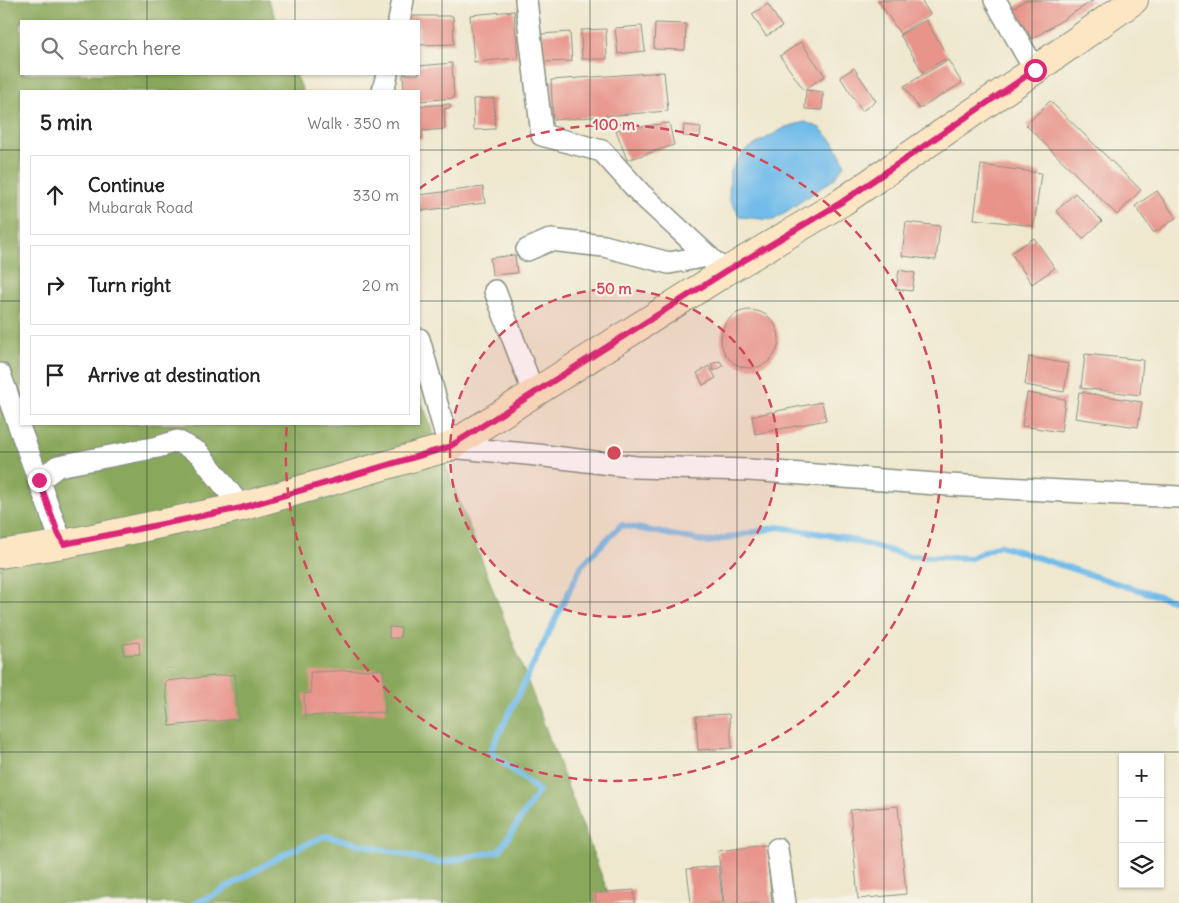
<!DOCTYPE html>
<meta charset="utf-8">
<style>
:root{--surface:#fff;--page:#f2f2f2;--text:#222;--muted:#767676;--line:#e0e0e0}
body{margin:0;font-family:Delius,sans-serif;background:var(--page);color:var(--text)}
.controls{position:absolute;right:15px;bottom:15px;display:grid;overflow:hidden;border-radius:0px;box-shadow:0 1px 4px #0004}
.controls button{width:45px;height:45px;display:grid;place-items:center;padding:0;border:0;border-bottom:1px solid var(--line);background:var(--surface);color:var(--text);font:25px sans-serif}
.stop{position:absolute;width:15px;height:15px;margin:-11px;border:4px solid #db2777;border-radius:50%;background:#fff}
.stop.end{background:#db2777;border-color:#fff;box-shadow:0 1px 5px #0008}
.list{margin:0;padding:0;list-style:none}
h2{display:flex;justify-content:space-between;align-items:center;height:65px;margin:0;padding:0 20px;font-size:21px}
h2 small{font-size:16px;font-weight:400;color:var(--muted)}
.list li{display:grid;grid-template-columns:32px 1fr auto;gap:15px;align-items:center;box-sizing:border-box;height:80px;margin:0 10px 10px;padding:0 10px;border:1px solid var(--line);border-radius:0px}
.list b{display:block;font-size:19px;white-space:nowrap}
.list p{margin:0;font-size:16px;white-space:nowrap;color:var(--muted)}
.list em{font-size:16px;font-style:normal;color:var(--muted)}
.icon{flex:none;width:28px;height:28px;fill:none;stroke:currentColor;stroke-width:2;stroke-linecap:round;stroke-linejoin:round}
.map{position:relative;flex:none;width:1179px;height:903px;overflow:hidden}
.search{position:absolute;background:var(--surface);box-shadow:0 1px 4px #0004;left:20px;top:20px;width:400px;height:55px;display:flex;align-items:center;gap:12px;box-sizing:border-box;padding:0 18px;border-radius:0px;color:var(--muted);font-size:19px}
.panel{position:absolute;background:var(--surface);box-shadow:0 1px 4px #0004;left:20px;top:90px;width:400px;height:335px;border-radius:0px}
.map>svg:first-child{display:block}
.forest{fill:#8aa85b;stroke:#547248}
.water{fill:#71bcea;stroke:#487c8f}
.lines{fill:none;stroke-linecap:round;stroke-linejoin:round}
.stream{stroke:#71bcea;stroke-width:6}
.building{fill:#e8948b}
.street-casing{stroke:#879282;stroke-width:24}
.secondary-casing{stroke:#879282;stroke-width:30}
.street{stroke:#fff;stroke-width:21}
.secondary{stroke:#fce6c4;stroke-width:28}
.route{stroke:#db2777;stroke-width:6}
.grid{fill:none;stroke:#1f3d34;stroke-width:1;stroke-opacity:0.55}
.ring{fill:none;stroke:#d1495b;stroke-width:2.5;stroke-dasharray:9 6}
.centre{fill:#d1495b;stroke:#f7f3e8;stroke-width:2.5}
.ring-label{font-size:15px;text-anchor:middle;font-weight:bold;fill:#d1495b;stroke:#f7f3e8;stroke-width:4.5;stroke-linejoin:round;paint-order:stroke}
</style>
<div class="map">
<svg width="1179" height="903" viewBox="0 0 1179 903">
<rect width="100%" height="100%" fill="#f7f3e8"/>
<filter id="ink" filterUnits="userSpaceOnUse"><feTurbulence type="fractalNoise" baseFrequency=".02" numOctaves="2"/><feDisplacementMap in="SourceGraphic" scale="10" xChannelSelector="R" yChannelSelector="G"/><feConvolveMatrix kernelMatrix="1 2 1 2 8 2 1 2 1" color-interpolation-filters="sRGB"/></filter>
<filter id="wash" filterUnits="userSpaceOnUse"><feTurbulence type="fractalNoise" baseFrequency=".0096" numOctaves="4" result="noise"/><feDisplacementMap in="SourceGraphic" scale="20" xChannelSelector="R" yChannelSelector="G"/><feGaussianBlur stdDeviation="1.12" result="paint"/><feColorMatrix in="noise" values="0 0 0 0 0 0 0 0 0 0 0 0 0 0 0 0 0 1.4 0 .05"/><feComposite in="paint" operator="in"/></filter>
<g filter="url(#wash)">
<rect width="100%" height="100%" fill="#efe8cf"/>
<path class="forest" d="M0,0H268L277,21H21V74H296L303,91H21V424H419V395L612,903H0Z"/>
<path class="water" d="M805,122L820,128L834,143L845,164L834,179L774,220L740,217L729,198L730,171L744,151L786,127Z"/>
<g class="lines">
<path class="stream" d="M196,903L216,894L284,854L325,836L439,863L499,851L539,791L490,752L582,565L621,525L708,542L778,527L841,537L908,556L971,558L999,545L1125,586L1179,602"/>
</g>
<g id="blocks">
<path class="building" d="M878,0H921L930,14L900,34Z
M1026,0H1094L1032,39L1012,9Z
M768,4L782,27L766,36L752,14Z
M514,11L518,58L474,62L470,15Z
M407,16H453L454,44L419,45V21H407Z
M926,20L948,57L923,72L900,35Z
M655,23L686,24L685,50L654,49Z
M642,26L645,51L618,54L615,28Z
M606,29L607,59H582L581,30Z
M570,32L572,61L543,62L541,34Z
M801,42L825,76L804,90L780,56Z
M948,60L962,83L919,109L904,86Z
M452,63L454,98L419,101V91H404L403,74H419V66Z
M854,68L876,101L862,111L840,77Z
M664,72L668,111L553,120L551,80Z
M806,90L823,92L822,110L805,109Z
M494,98L495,129L474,130L473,99Z
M1050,101L1141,190L1117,215L1026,125Z
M450,104V108L444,109L445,129L422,131V139H419V106Z
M669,123L674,145L627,160L616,130Z
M684,125L701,127L700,137L683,136Z
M981,165L1041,173L1034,226L974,219Z
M483,187L485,203L419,211V195Z
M1157,191L1176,218L1154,233L1135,206Z
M1075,193L1102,221L1083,239L1056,211Z
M906,222L940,226L936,260L902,256Z
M1034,238L1055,268L1032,284L1011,253Z
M515,255L517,273L492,275L490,258Z
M899,270L915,273L912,291L896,289Z
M721 339a29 29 0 1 1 58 0a29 29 0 1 1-58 0Z
M1085,354L1143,360L1140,395L1081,388Z
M1029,357L1069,364L1064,392L1025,385Z
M720,361L723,366L714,371L711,364Z
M709,366L716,378L703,385L697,373Z
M1079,392L1142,402L1138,427L1075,418Z
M1027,393L1065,399L1061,432L1022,426Z
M822,402L826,420L755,434L752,416Z
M389,627L401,628L400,638H389Z
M139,642L140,654L124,655L123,644Z
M383,669L386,712L305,716L304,694L311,693L310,672Z
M235,674L239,719L170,726L165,681Z
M729,714L732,748L698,750L696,716Z
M898,806L906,894L858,899L850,810Z
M766,845L772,903H724L718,851Z
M718,866L723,903H691L687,869Z
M634,890L635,903H596L595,893Z"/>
</g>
</g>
<g filter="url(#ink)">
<use href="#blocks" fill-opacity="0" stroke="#879282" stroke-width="1"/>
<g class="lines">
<defs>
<path id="street" d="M526,0L542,135L602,151L640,193L725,272
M995,0L1035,70
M399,21L403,0
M383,91L387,74
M527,250L550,240L604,246L669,263L708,256
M495,291L534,394
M419,339L449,447L537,455L636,467L749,470L949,485L1179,497
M0,374L58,533L64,544
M39,480L58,466L158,447L177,441L199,453L241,507
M777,849L785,903"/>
<path id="secondary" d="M0,554L64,544L241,507L449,447L725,272L842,202L1035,70L1134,0"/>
</defs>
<use href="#street" class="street-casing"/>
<use href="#secondary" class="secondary-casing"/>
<use href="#street" class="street"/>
<use href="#secondary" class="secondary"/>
</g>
</g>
<g class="lines" filter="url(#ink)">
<path class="route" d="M39,480L58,533L64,544L241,508L449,447L725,272L842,202L1035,70"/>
</g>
<path class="grid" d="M147,0V21M295,0V21M442,0V903M590,0V903M737,0V903M884,0V903M1032,0V903M147,74V91M295,74V91M0,150H21M419,150H1179M0,301H21M419,301H1179M147,424V903M295,424V903M0,452H1179M0,602H1179M0,752H1179"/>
<circle cx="614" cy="453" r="164" fill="#d1495b" fill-opacity=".12"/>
<g class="ring">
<circle cx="614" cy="453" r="164"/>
<path d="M419 189A328 328 0 1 1 287 424"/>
</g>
<circle cx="614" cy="453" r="8" class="centre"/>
<g class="ring-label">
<text x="614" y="130">100 m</text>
<text x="614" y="294">50 m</text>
</g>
</svg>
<div class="controls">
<button>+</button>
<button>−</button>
<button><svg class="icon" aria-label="layers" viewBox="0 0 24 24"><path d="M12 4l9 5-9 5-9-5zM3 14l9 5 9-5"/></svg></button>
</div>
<div class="stop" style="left:1035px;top:70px"></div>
<div class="stop end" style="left:39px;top:480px"></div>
<div class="search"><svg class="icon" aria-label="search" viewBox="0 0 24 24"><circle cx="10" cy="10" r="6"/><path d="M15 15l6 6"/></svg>Search here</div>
<section class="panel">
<h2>5 min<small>Walk · 350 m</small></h2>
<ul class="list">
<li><svg class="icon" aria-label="ahead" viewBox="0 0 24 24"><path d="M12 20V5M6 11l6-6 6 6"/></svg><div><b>Continue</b><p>Mubarak Road</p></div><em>330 m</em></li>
<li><svg class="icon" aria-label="right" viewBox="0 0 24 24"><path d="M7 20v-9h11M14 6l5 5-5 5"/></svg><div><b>Turn right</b></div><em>20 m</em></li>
<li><svg class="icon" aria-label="arrive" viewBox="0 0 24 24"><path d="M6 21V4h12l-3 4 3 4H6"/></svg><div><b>Arrive at destination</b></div></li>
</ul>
</section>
</div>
